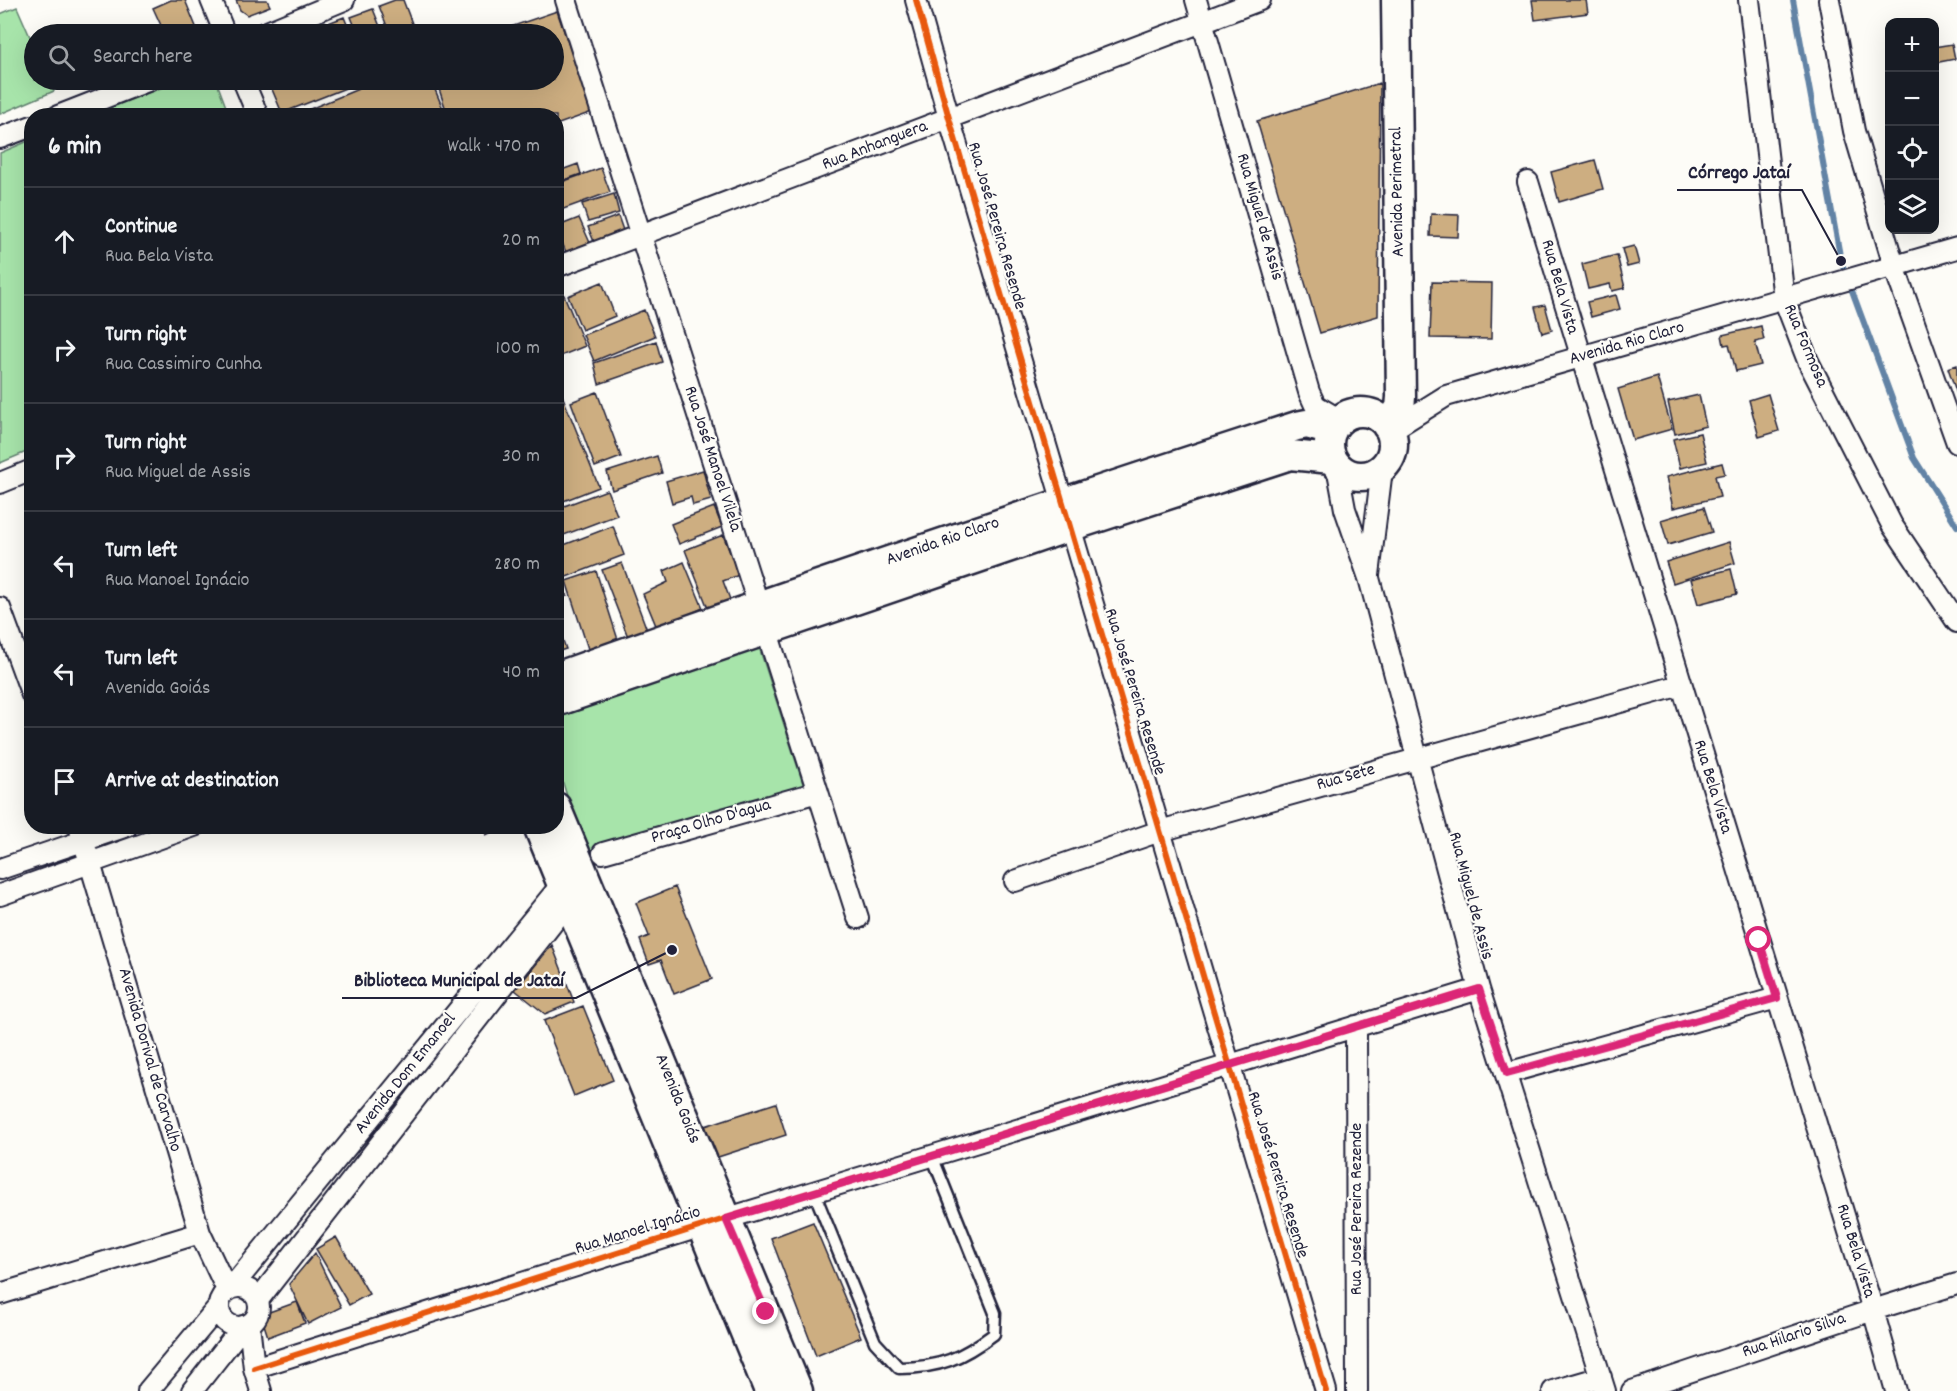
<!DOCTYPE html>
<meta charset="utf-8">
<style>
:root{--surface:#171b24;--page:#242831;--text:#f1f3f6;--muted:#9ea1a6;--line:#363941}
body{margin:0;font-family:Dekko,sans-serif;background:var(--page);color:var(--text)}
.controls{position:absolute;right:18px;top:18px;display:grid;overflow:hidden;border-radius:12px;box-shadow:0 6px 24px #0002}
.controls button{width:54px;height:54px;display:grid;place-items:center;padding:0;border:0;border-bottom:2px solid var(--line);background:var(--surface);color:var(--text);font:30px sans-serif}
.stop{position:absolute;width:18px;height:18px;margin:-14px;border:4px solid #db2777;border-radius:50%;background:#fff}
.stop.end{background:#db2777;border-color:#fff;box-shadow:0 2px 6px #0008}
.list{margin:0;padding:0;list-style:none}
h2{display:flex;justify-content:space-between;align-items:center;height:78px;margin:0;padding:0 24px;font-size:26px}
h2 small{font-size:20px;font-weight:400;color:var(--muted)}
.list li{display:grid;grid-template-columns:39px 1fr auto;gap:18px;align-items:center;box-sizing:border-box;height:108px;padding:0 24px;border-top:2px solid var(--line)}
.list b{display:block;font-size:22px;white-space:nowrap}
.list p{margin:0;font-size:20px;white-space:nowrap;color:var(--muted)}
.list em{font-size:20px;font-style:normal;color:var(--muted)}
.icon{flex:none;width:33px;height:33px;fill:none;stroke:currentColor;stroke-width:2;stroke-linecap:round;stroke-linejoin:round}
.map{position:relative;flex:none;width:1957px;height:1391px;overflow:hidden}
.search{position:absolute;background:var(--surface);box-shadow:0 6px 24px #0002;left:24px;top:24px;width:540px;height:66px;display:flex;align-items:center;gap:15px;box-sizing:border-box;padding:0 21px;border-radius:33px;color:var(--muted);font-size:22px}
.panel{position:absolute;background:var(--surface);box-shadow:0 6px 24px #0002;left:24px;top:108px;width:540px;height:726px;border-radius:24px}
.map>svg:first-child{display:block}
.green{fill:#a7e4aa;stroke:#648372;stroke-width:1.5}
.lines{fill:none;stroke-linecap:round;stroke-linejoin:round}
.stream{stroke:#6283a5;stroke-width:6}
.building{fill:#cdae81;stroke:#22223b;stroke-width:1.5}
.lane-casing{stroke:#22223b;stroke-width:15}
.street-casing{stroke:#22223b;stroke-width:24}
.secondary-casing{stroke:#22223b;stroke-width:33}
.lane{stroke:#fdfcf7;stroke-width:10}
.street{stroke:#fdfcf7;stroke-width:20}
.secondary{stroke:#fdfcf7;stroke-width:28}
.cycleway-casing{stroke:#fdfcf7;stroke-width:10}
.cycleway{stroke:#e8590c;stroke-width:6}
.route{stroke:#db2777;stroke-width:8}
.labels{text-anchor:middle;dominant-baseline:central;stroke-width:4.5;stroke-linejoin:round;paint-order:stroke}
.street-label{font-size:18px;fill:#22223b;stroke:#fdfcf7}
.leader{fill:none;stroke:#22223b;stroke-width:2}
.callout-dot{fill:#22223b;stroke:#fdfcf7;stroke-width:2}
.callout-label{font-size:20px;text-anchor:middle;font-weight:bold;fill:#22223b;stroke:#fdfcf7;stroke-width:4.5;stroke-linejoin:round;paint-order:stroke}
</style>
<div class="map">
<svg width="1957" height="1391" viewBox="0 0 1957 1391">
<rect width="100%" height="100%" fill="#fdfcf7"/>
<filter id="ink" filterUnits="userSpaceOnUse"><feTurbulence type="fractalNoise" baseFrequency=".0167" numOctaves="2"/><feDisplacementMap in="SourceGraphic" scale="12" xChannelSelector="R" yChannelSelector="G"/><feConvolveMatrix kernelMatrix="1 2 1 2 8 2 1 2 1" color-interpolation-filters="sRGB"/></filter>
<g filter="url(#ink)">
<path class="green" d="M17,7L34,46V80H49L54,91L0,114V14Z
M181,80H216L229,115H92Z
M31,140V450L0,463V153Z
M759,647L805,790L587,860L557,764L556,712Z"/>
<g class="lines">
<path class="stream" d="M1793,0L1841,261L1914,458L1957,526"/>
</g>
<path class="building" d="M171,0H185L199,34H165L153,8Z
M236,0H267L270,6L247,15L240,10Z
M395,0H403L416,34H390L379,6Z
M1532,0H1586L1588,13L1535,20Z
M373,9L383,34H358L351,17Z
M557,11L592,112L556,125V116H448L436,80H554V34H490Z
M344,17L351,34H321L318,27Z
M316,28L319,34H301Z
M1952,44L1955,59L1934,63V47Z
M289,80H366L282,113L271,87Z
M380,80H431L446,116H293Z
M1380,83L1378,316L1320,333L1257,121Z
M1595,160L1603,189L1559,202L1551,172Z
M578,164L581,174L556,183V172Z
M601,168L610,192L558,211L556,184Z
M614,194L619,213L588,222L582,204Z
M1431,214L1459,215L1458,237L1430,236Z
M618,216L624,233L595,244L588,227Z
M579,218L591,245L567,255L556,227Z
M559,240L564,257L556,259V241Z
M1634,246L1639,264L1627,267L1622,249Z
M1617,255L1625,288L1612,291L1610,284L1588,289L1582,264Z
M602,282L615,316L582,330L568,296Z
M1432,282L1492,283L1491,339L1430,338Z
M564,295L585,346L556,358V298Z
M1616,295L1620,309L1591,317L1587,302Z
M1545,305L1552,330L1542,333L1535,307Z
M644,310L655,336L594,361L583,335Z
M1761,326L1764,340L1755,342L1761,365L1736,371L1729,344L1724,345L1722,335Z
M656,341L662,362L599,384L594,363Z
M1957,365V394L1948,368Z
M1657,377L1672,429L1633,440L1618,389Z
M560,390L599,487L556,504V391Z
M597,392L621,457L595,467L571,402Z
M1768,394L1779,431L1759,437L1749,400Z
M1699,395L1706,426L1675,434L1668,402Z
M1700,433L1707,462L1680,468L1673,439Z
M657,456L662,473L612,490L607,472Z
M1722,463L1725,474L1715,476L1720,497L1673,508L1666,477Z
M703,470L711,500L693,505L691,497L672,503L666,481Z
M607,490L617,515L556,538V509Z
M714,507L722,527L679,544L671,524Z
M1704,507L1712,532L1668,545L1661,520Z
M613,526L624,555L556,581V548Z
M723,535L739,575L723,581L731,602L709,611L685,550Z
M1729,542L1735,563L1673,583L1666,562Z
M684,562L703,608L657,628L643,594L668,582L664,571Z
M622,563L647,630L628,637L602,570Z
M1731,569L1737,594L1698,604L1691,579Z
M596,571L620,646L590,655L566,581Z
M562,583L567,596L556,600V585Z
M556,621L566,649L556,652Z
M482,826H504L486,835Z
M675,887L712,979L674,994L661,960L649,964L640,940L649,936L636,903Z
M552,945L574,1002L545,1014L515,990Z
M583,1006L613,1080L574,1096L544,1021Z
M776,1103L786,1135L715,1158L705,1126Z
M813,1222L861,1337L816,1356L771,1238Z
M336,1237L369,1294L349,1305L316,1249Z
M315,1253L341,1307L308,1324L289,1284Z
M297,1302L305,1323L268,1337L261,1315Z"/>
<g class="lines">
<defs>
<path id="lane" d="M814,1192L875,1342L899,1368C940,1368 962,1358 994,1334L995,1313L932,1156"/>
<path id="street" d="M211,0L225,34
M566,0L858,918
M916,0L949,118L1326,1391
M1196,0L1309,392L1315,405L1340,420
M1749,0L1784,299L1808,361L1892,525L1957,622
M1829,0L1854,131L1894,266L1957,443
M262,34L344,0
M243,80L258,116
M58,116L150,80
M0,138L32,126
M1528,182L1873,1310L1896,1391
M556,267L1260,0
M1390,431L1446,396L1957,248
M1337,466L1345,509L1369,578L1479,989L1605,1391
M0,483L32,470
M1369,575L1382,469
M0,608L32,695
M79,826L200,1233L227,1290
M603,853L818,792
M0,869L127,826
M1015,881L1160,831L1681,685
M0,895L194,826
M1356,1026L1357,1391
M1507,1073L1777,998
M219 1307a20 20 0 1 1 40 0a20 20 0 1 1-40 0Z
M232,1287L569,875
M0,1294L200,1233
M258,1300L576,893
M249,1324L254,1368L261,1391
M254,1368L715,1222L1479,989
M148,1391L219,1306
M192,1391L243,1326
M1553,1391L1601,1377
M1632,1391L1873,1310L1957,1284"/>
<path id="secondary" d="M1329 444a32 32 0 1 1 64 0a32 32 0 1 1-64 0Z
M1387,426L1400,408L1401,397L1396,0
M556,677C802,589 1049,506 1297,426L1307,424L1332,431
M556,702L1069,527L1290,455L1332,459
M556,807L798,1391
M538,826L769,1391"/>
</defs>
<use href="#lane" class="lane-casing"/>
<use href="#street" class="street-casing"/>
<use href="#secondary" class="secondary-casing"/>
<use href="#lane" class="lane"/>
<use href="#street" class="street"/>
<use href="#secondary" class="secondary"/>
<defs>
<path id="cycleway" d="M916,0L949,118L1326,1391
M254,1368L715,1222L1479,989"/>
</defs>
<use href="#cycleway" class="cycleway-casing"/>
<use href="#cycleway" class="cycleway"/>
</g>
</g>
<g class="lines" filter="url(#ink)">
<path class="route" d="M766,1312L726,1219L1479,989L1507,1073L1777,998L1759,940"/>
</g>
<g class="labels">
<g class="street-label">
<text transform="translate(875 146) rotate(-21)">Rua Anhanguera</text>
<text transform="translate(1398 192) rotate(-91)">Avenida Perimetral</text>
<text transform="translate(1259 217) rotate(74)">Rua Miguel de Assis</text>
<text transform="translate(996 226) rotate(74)">Rua José Pereira Resende</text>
<text transform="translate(1559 287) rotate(74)">Rua Bela Vista</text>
<text transform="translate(1627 344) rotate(-16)">Avenida Rio Claro</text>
<text transform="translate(1805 346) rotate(67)">Rua Formosa</text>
<text transform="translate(712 459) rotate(72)">Rua José Manoel Vilela</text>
<text transform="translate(943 542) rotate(-19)">Avenida Rio Claro</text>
<text transform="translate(1134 692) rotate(73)">Rua José Pereira Resende</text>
<text transform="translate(1346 778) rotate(-16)">Rua Sete</text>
<text transform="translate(1712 787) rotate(73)">Rua Bela Vista</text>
<text transform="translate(711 822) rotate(-16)">Praça Olho D'agua</text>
<text transform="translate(1470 896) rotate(75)">Rua Miguel de Assis</text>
<text transform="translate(149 1060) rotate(74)">Avenida Dorival de Carvalho</text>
<text transform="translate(406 1074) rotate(-51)">Avenida Dom Emanoel</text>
<text transform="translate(677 1099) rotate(68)">Avenida Goiás</text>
<text transform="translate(1277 1175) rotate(73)">Rua José Pereira Resende</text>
<text transform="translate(1357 1209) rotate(-90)">Rua José Pereira Rezende</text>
<text transform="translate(638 1231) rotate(-17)">Rua Manoel Ignácio</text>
<text transform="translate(1855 1251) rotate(73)">Rua Bela Vista</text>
<text transform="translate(1794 1336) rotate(-19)">Rua Hilario Silva</text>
</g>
</g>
<path class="leader" d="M1841 261L1802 190H1677M672 950L576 998H342"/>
<g class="callout-dot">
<circle cx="1841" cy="261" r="6"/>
<circle cx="672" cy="950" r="6"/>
</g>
<g class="callout-label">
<text x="1739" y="178">Córrego Jataí</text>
<text x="459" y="986">Biblioteca Municipal de Jataí</text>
</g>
</svg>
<div class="controls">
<button>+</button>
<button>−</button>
<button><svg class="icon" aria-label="locate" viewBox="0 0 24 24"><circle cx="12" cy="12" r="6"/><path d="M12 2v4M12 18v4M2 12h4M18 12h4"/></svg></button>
<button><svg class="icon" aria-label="layers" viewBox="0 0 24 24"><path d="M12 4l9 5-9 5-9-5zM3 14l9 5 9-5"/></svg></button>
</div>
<div class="stop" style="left:1759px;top:940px"></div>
<div class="stop end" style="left:766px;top:1312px"></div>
<div class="search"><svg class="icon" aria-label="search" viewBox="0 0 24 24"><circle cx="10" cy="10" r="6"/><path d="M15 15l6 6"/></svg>Search here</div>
<section class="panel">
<h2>6 min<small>Walk · 470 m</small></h2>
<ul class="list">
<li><svg class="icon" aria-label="ahead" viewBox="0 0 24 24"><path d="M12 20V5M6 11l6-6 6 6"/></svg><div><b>Continue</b><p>Rua Bela Vista</p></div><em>20 m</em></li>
<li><svg class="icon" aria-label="right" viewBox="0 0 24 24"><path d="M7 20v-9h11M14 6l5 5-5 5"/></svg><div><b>Turn right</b><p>Rua Cassimiro Cunha</p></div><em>100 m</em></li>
<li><svg class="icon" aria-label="right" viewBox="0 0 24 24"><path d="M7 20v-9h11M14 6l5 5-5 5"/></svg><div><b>Turn right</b><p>Rua Miguel de Assis</p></div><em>30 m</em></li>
<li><svg class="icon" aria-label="left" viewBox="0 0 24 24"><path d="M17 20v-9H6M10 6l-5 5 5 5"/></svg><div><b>Turn left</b><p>Rua Manoel Ignácio</p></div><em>280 m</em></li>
<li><svg class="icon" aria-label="left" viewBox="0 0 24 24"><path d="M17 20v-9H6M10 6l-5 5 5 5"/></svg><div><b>Turn left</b><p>Avenida Goiás</p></div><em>40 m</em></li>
<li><svg class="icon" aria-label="arrive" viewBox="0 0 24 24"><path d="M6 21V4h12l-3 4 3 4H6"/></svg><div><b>Arrive at destination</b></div></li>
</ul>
</section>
</div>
